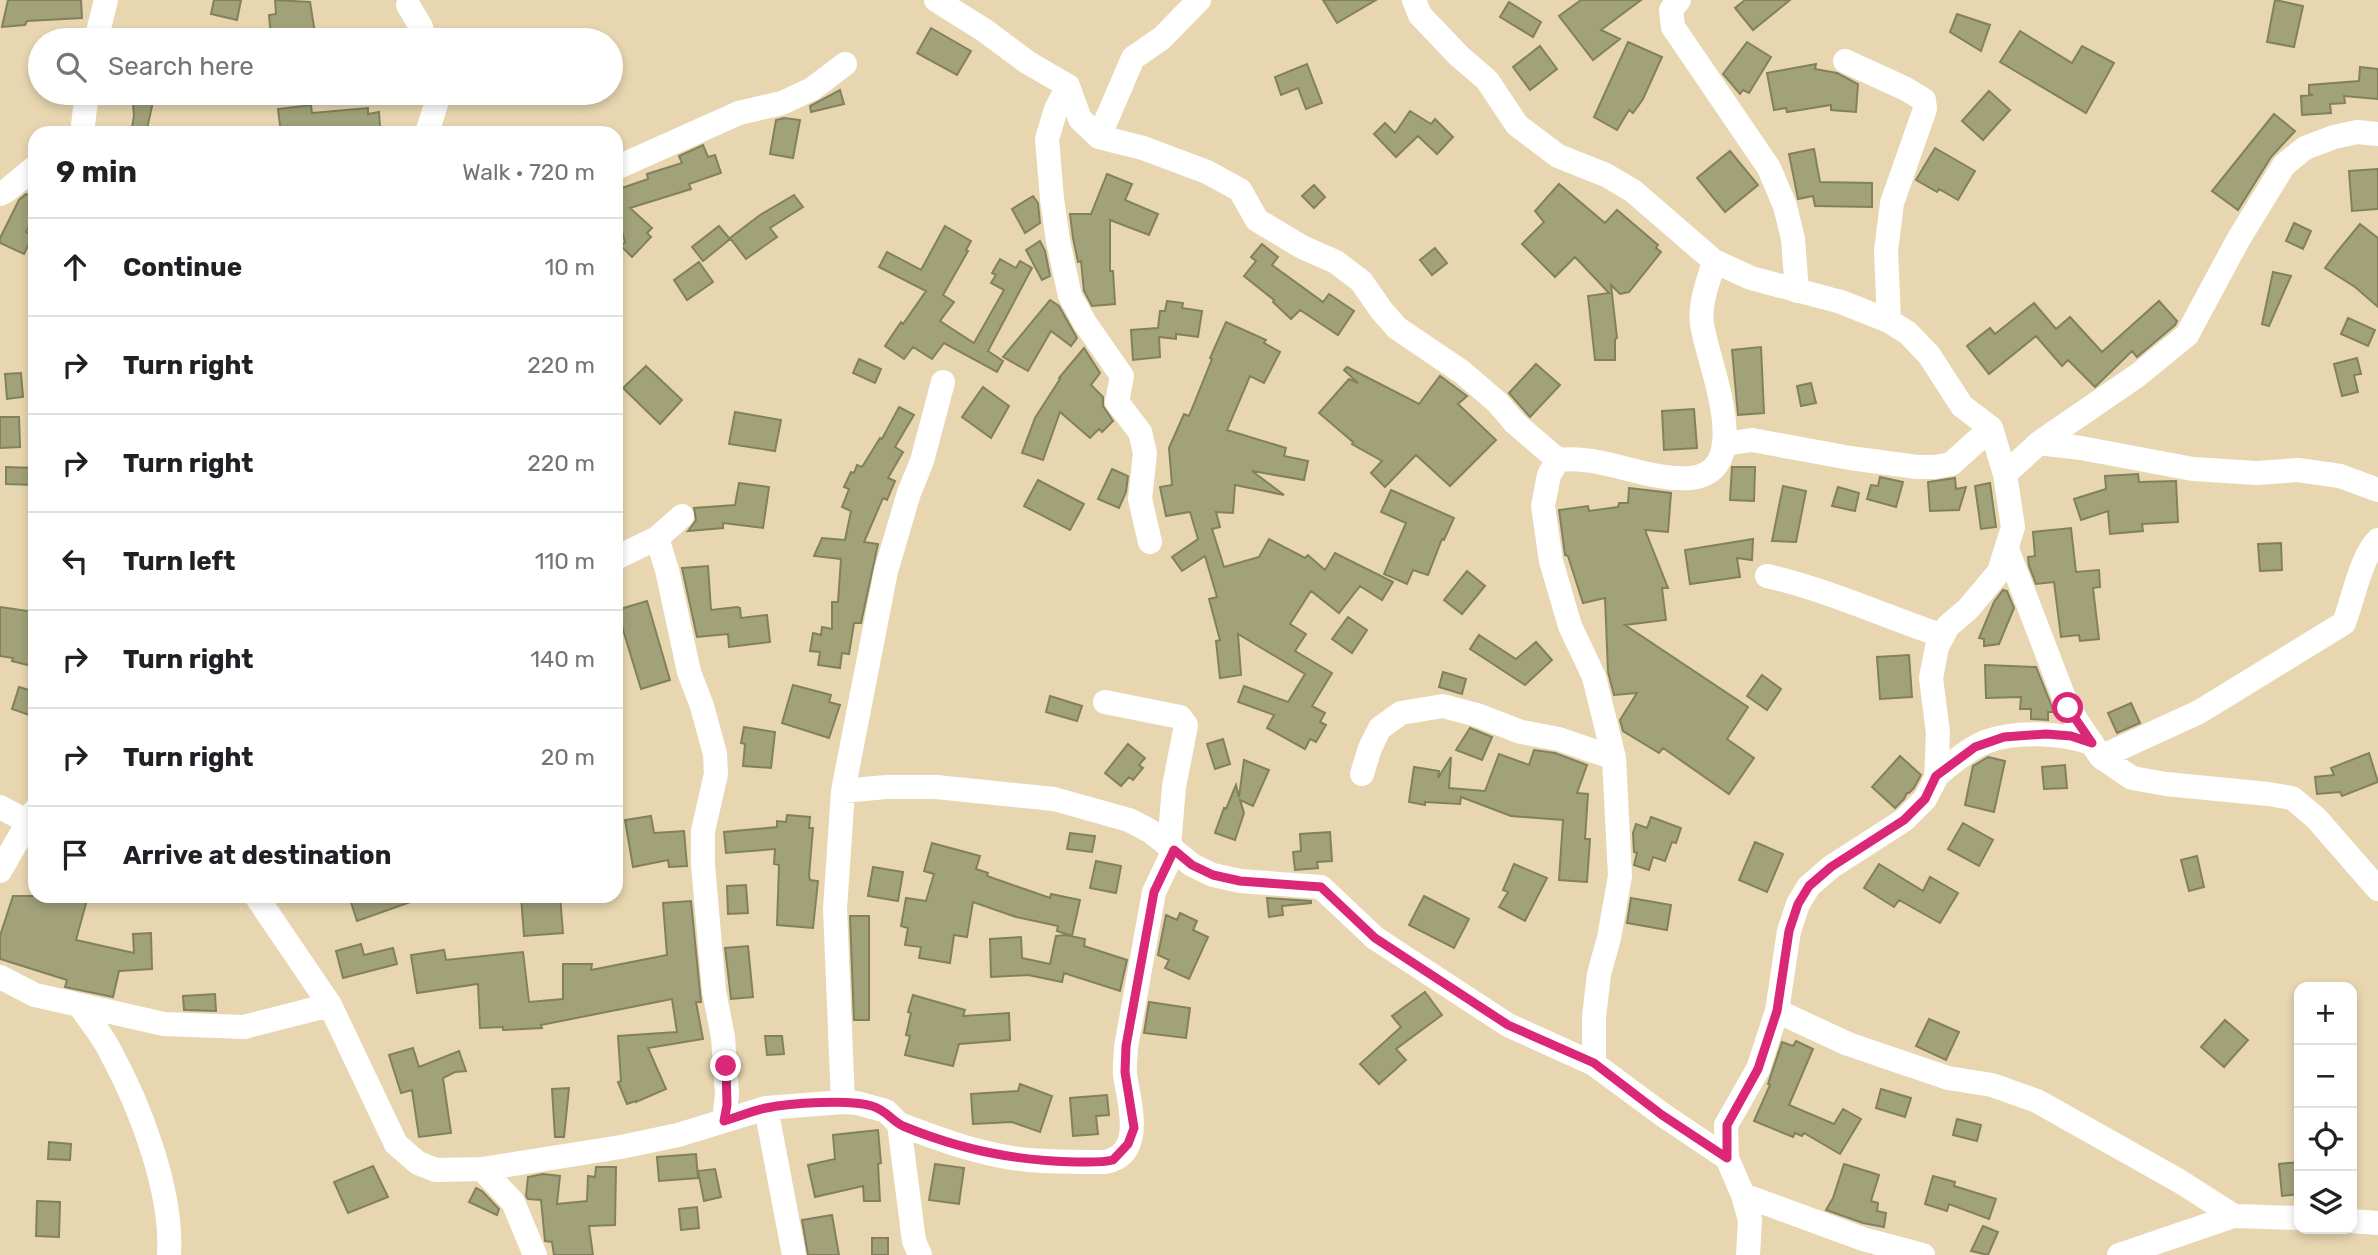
<!DOCTYPE html>
<meta charset="utf-8">
<style>
:root{--surface:#fff;--page:#f6f6f6;--text:#202124;--muted:#757577;--line:#e0e0e0}
body{margin:0;font-family:Rubik,sans-serif;background:var(--page);color:var(--text)}
.controls{position:absolute;right:21px;bottom:21px;display:grid;overflow:hidden;border-radius:14px;box-shadow:0 4px 10px #0003}
.controls button{width:63px;height:63px;display:grid;place-items:center;padding:0;border:0;border-bottom:2px solid var(--line);background:var(--surface);color:var(--text);font:35px sans-serif}
.stop{position:absolute;width:21px;height:21px;margin:-16px;border:5px solid #db2777;border-radius:50%;background:#fff}
.stop.end{background:#db2777;border-color:#fff;box-shadow:0 2px 7px #0008}
.list{margin:0;padding:0;list-style:none}
h2{display:flex;justify-content:space-between;align-items:center;height:91px;margin:0;padding:0 28px;font-size:30px}
h2 small{font-size:23px;font-weight:400;color:var(--muted)}
.list li{display:grid;grid-template-columns:46px 1fr auto;gap:21px;align-items:center;box-sizing:border-box;height:98px;padding:0 28px;border-top:2px solid var(--line)}
.list b{display:block;font-size:26px;white-space:nowrap}
.list em{font-size:23px;font-style:normal;color:var(--muted)}
.icon{flex:none;width:38px;height:38px;fill:none;stroke:currentColor;stroke-width:2;stroke-linecap:round;stroke-linejoin:round}
.map{position:relative;flex:none;width:2378px;height:1255px;overflow:hidden}
.search{position:absolute;background:var(--surface);box-shadow:0 4px 10px #0003;left:28px;top:28px;width:595px;height:77px;display:flex;align-items:center;gap:18px;box-sizing:border-box;padding:0 24px;border-radius:38px;color:var(--muted);font-size:26px}
.panel{position:absolute;background:var(--surface);box-shadow:0 4px 10px #0003;left:28px;top:126px;width:595px;height:777px;border-radius:21px}
.map>svg:first-child{display:block}
.building{fill:#a1a17a;stroke:#82815b;stroke-width:2}
.lines{fill:none;stroke-linecap:round;stroke-linejoin:round}
.minor{stroke:#fff;stroke-width:24}
.route{stroke:#db2777;stroke-width:9}
</style>
<div class="map">
<svg width="2378" height="1255" viewBox="0 0 2378 1255">
<rect width="100%" height="100%" fill="#e7d6b0"/>
<path class="building" d="M8,0H81L82,18L27,21L25,25L2,27Z
M214,0H241L237,20L211,14Z
M275,0L310,2L315,33L309,34L311,40L271,38L269,15L276,14Z
M1323,0H1376L1337,23Z
M1581,0H1641L1601,30L1620,39L1593,60L1559,16Z
M1745,0H1790L1753,30L1735,8Z
M2275,0L2303,6L2294,47L2267,42Z
M1509,2L1541,22L1533,37L1500,17Z
M1957,14L1990,25L1981,51L1950,32Z
M931,28L971,51L957,75L917,53Z
M2020,31L2072,63L2082,46L2114,63L2086,113L2000,62Z
M1628,42L1662,57L1643,99L1633,113L1629,110L1617,130L1594,117Z
M1747,42L1771,57L1749,93L1743,90L1740,94L1723,74Z
M1540,46L1557,69L1530,90L1513,67Z
M1307,64L1322,103L1306,109L1298,88L1281,95L1275,77Z
M1816,64L1815,69L1837,73L1858,84L1856,112L1831,110V105L1787,112L1786,108L1774,110L1767,73Z
M2360,67L2378,69V99L2344,96L2345,103L2330,104L2331,113L2302,115L2301,96L2313,95L2309,94V85L2359,81Z
M840,90L844,104L811,112L810,106Z
M1989,91L2010,110L1983,140L1962,121Z
M132,93H155L146,133H131L134,116Z
M311,105L312,113L368,108V114L379,112L380,127L368,129V133H327V128L281,133L278,109Z
M1410,111L1431,124L1435,119L1453,137L1437,154L1418,136L1396,157L1374,134L1385,123L1395,133Z
M2274,114L2295,131L2271,157L2238,210L2212,191Z
M784,118L800,120L793,158L770,154L776,120Z
M703,145L708,157L715,155L721,173L689,184L691,189L630,208L652,228L647,233L651,237L632,257L621,246L625,242L616,213V190L648,179L647,174L682,163L679,156Z
M1935,148L1975,171L1958,200L1939,189L1937,192L1916,180Z
M1814,149L1820,182L1872,183V207L1815,206L1813,196L1798,199L1789,154Z
M1730,151L1758,185L1725,212L1697,178Z
M2378,169V209L2352,211L2349,171Z
M1107,174L1132,184L1125,200L1158,214L1149,235L1110,220V271H1113L1115,304L1092,306L1084,291L1081,261L1078,262L1073,238L1070,214H1091Z
M1559,184L1605,223L1617,210L1658,245L1656,248L1661,252L1629,292L1620,294L1611,285L1617,338L1615,339V360H1595L1588,296L1609,293L1575,257L1555,277L1522,244L1544,222L1535,211Z
M1314,185L1325,197L1314,208L1302,196Z
M26,194L35,198V214L26,232L33,236L24,254L0,243V238L19,200Z
M794,195L803,207L770,228L777,237L746,259L730,238L760,215Z
M1033,196L1038,203L1040,223L1025,233L1012,209Z
M2294,223L2311,231L2303,249L2286,241Z
M2360,224L2378,238V307L2355,287L2325,268L2336,253Z
M719,226L730,239L703,261L692,247Z
M945,226L971,241L966,250L968,251L943,295L954,302L940,321L974,343L1004,290L991,283L996,275L992,273L1000,259L1016,268L1020,261L1032,268L988,351L1003,361L997,372L944,343L932,359L913,347L904,359L885,346L901,322L903,324L926,291L879,267L887,252L921,270Z
M1040,241L1045,251L1050,276L1042,280L1026,250Z
M1262,244L1278,257L1272,265L1323,302L1329,294L1354,311L1338,335L1300,310L1291,319L1273,302L1274,300L1244,276L1256,261L1251,257Z
M1435,248L1447,263L1432,275L1420,260Z
M699,262L713,282L687,300L674,280Z
M2273,272L2291,276L2269,326L2262,324Z
M1050,300L1059,306L1077,338L1071,346L1051,331L1028,371L1003,357Z
M1167,301L1183,303L1182,308L1202,311L1198,337L1176,334V339L1159,337L1160,357L1133,360L1131,330L1158,328L1160,311H1165Z
M2159,301L2177,321L2175,325L2137,357L2132,351L2095,387L2068,360L2062,366L2036,336L1989,374L1967,346L1990,328L1995,334L2034,303L2056,329L2070,317L2102,352Z
M2348,318L2375,330L2368,346L2341,334Z
M1226,322L1266,340L1264,343L1280,352L1264,383L1250,376L1227,430L1286,448L1284,456L1308,461L1304,480L1252,471L1284,495L1235,485L1233,513L1216,512L1220,527L1212,529L1224,567L1259,557L1269,539L1305,558L1308,555L1325,570L1335,553L1393,582L1382,600L1360,586L1339,613L1311,591L1290,624L1306,634L1295,651L1332,673L1312,706L1325,713L1320,722L1326,725L1316,742L1310,739L1305,749L1267,728L1274,715L1238,702L1244,686L1288,702L1305,674L1238,634L1241,675L1220,678L1216,641L1220,640L1209,599L1217,597L1205,556L1182,571L1172,557L1198,539L1190,512L1166,516L1160,487L1172,485L1169,448L1184,414L1189,416L1212,359L1210,358Z
M1761,347L1764,413L1738,415L1732,350Z
M1084,348L1100,373L1091,385L1103,397V406L1113,421L1102,432L1099,429L1090,438L1060,412L1043,460L1022,453L1035,418L1060,379L1059,378Z
M2357,358L2361,374L2354,375L2358,392L2342,396L2334,364Z
M859,359L881,369L875,383L853,373Z
M1536,364L1560,385L1530,417L1509,393Z
M646,366L682,400L660,424L623,388Z
M1347,367L1419,404L1440,376L1467,396L1458,404L1496,440L1450,486L1416,455L1385,487L1371,473L1382,461L1352,444L1353,442L1319,413L1349,379L1358,383L1344,370Z
M21,373L23,397L7,399L5,374Z
M1811,383L1816,403L1801,406L1797,386Z
M983,387L1009,406L991,438L962,417Z
M899,407L914,415L895,447L903,452L888,478L895,481L887,500L883,498L864,542L878,544L861,623H854L849,654L842,653L840,668L818,665L820,652L810,651L813,633L821,635L822,627L832,629V602H838L841,559L814,556L822,538L845,540L851,511L842,507L849,489L844,487L851,472L854,473L857,465L862,467L880,438L882,439Z
M1694,409L1697,448L1664,450L1662,411Z
M735,412L781,420L775,451L729,444Z
M0,417H19L20,447L0,448Z
M6,467L35,468V485L6,484Z
M1732,467H1755L1754,501L1730,500Z
M1112,469L1128,476L1126,492L1119,508L1098,499Z
M2138,474L2139,482L2176,481L2178,522L2142,524L2143,531L2110,534L2108,511L2081,520L2074,499L2106,489L2105,476Z
M1880,477L1903,482L1896,507L1867,499L1871,485L1878,486Z
M1955,478L1956,489L1966,487L1959,510L1930,511L1928,482Z
M1038,480L1084,504L1070,530L1024,506Z
M739,483L769,487L763,528L723,523V528L688,531L696,520L694,508L735,505Z
M1990,483L1996,527L1981,529L1975,486Z
M1783,486L1806,491L1796,542L1772,541Z
M1838,487L1859,493L1855,511L1832,506Z
M1629,488L1671,493L1668,532L1645,530L1668,588H1662L1666,620L1625,625L1748,707L1727,739L1754,758L1729,794L1663,748L1659,753L1623,731L1620,720L1637,693L1614,695L1608,672L1605,598L1583,603L1568,556L1565,555L1559,510L1588,506L1589,511L1618,507L1619,503H1628Z
M1391,490L1454,518L1444,540L1442,539L1428,575L1413,570L1407,584L1384,574L1406,523L1381,512Z
M2071,528L2076,572L2099,570L2100,587L2093,588L2099,639L2080,641L2079,635L2061,637L2054,582L2036,584L2029,566L2028,557L2035,556L2033,532Z
M1753,539L1752,560L1737,558L1740,577L1690,584L1685,550Z
M2281,543L2282,570L2260,571L2258,544Z
M708,566L711,610L737,607L740,608L741,618L767,615L770,642L729,647L728,634L697,637L682,568Z
M1467,571L1485,586L1462,614L1444,600Z
M2003,590L2007,591L2014,608L1999,644L1984,646V639L1979,638L1994,602Z
M647,601L670,680L641,689L617,610Z
M0,607L35,612V667L12,661L13,658L0,656Z
M1348,617L1367,630L1352,653L1332,639Z
M1479,635L1516,659L1536,642L1552,660L1525,685L1470,649Z
M1909,655L1912,697L1880,699L1877,657Z
M1985,665L2036,667L2054,712H2048V720L2031,719V709H2020L2021,697L1986,698Z
M1443,672L1466,679L1462,694L1439,687Z
M1762,675L1781,689L1767,710L1747,696Z
M793,685L831,695L829,702L840,705L829,738L782,723Z
M19,687L35,692L29,715L12,709Z
M1050,696L1082,706L1077,721L1046,712Z
M2131,703L2140,723L2117,733L2108,713Z
M744,727L775,732L771,768L743,766L745,744L741,743Z
M1470,728L1492,737L1482,760L1456,750Z
M1223,739L1230,764L1215,769L1207,744Z
M1128,744L1145,758L1139,765L1143,768L1133,780L1129,777L1121,786L1105,773Z
M1534,750L1555,753L1587,765L1577,793L1588,794L1585,839H1590L1587,882L1559,880L1563,820L1511,816L1461,797L1460,804L1425,802V805L1409,802L1414,767L1439,771L1438,778L1451,757L1449,788L1485,791L1499,754L1529,765Z
M2369,753L2378,782L2342,796L2340,792L2317,794L2315,777L2334,775L2331,768Z
M1900,756L1921,775L1914,788L1909,793H1907L1904,799L1895,808L1872,787Z
M1988,757L2005,761L1994,812L1965,805L1973,766Z
M1244,760L1269,770L1253,806L1240,800L1244,813L1235,840L1215,833L1224,808L1226,809L1236,785L1239,797Z
M2065,765L2067,788L2044,789L2042,767Z
M787,815L810,817L809,828H813L809,876L810,880L818,881L813,928L777,925L779,865L774,864L775,849L726,853L724,832L777,827V821L786,822Z
M651,816L654,833L684,831L687,866L669,867L668,860L633,867L625,820Z
M1651,817L1681,828L1676,843L1672,842L1665,861L1653,857L1649,870L1634,865L1637,853L1634,852L1633,833L1636,824L1647,828Z
M1963,823L1993,840L1979,866L1948,849Z
M1330,832L1332,861L1317,862L1318,868L1295,870L1293,852L1301,851L1300,834Z
M1070,833L1095,836L1092,852L1067,849Z
M1755,842L1783,854L1767,892L1739,880Z
M932,843L980,856L976,869L988,873L987,876L1050,898L1051,894L1080,900L1072,936L1057,931L1058,926L1016,917L973,902L967,937L954,935L950,963L919,958L921,947L905,945L908,928L901,926L906,898L926,901L934,874L924,871Z
M2197,856L2204,887L2189,891L2181,860Z
M1096,861L1121,866L1116,893L1090,888Z
M1514,864L1547,878L1525,921L1499,907L1508,892L1503,890Z
M1879,864L1923,891L1930,877L1958,893L1940,923L1899,900L1894,907L1864,888Z
M873,867L903,872L898,901L868,896Z
M746,885L748,913L728,914L727,886Z
M13,896H88L76,940L134,953L133,934L151,933L152,969L119,971L113,997L65,987L67,980L0,959V936Z
M349,896H421L422,898L357,921Z
M521,896H560L563,933L524,936Z
M1424,896L1469,919L1454,948L1409,925Z
M1267,898L1311,901V903L1282,906L1283,915L1269,917Z
M1631,898L1671,905L1667,930L1627,923Z
M691,901L701,1002H696L703,1039L648,1048L666,1089L636,1102V1101L627,1104L618,1082L621,1081L618,1036L677,1032L672,999L541,1025L542,1028L503,1030V1027L480,1028L478,984L417,993L411,955L444,950L446,960L523,952L529,1002L563,999V964H592L591,970L667,955L663,903Z
M1180,913L1197,921L1193,930L1208,937L1189,979L1165,968L1169,960L1158,955L1166,915L1177,920Z
M850,916H869V1020H854Z
M1066,935L1085,939L1084,946L1127,960L1120,991L1064,973L1062,982L1028,975L991,977L990,939L1021,937L1022,958L1050,964L1056,936Z
M361,944L364,955L393,948L397,964L343,978L336,951Z
M748,946L753,997L731,999L725,948Z
M1425,992L1442,1015L1396,1049L1406,1060L1379,1084L1360,1064L1401,1027L1392,1016Z
M215,994L216,1011L184,1010L183,996Z
M913,995L965,1010L963,1016L1009,1013L1010,1040L959,1044L953,1066L905,1055L910,1036L906,1035L911,1013L908,1012Z
M1149,1002L1190,1008L1186,1038L1144,1033Z
M1929,1019L1959,1032L1946,1060L1916,1046Z
M2225,1020L2248,1040L2224,1067L2201,1047Z
M765,1036H782L784,1054L767,1055Z
M1796,1041L1813,1049L1789,1105L1834,1124L1843,1109L1861,1119L1840,1154L1804,1133L1802,1136L1795,1133L1793,1137L1754,1121L1770,1085L1768,1084L1782,1042L1793,1046Z
M413,1048L419,1067L459,1051L466,1071L455,1072L443,1078L451,1133L419,1137L412,1090L401,1093L389,1055Z
M1020,1084L1052,1096L1040,1132L1012,1122L973,1124L971,1094L1018,1091Z
M569,1088L564,1137H555L552,1089Z
M1881,1089L1911,1098L1905,1117L1876,1108Z
M1107,1095L1109,1115L1096,1116L1098,1134L1073,1136L1070,1098Z
M1957,1119L1981,1125L1977,1141L1953,1135Z
M878,1130L881,1163L878,1164L880,1201H864L863,1186L815,1197L808,1165L835,1159L833,1135Z
M49,1142L71,1144L70,1160L48,1159Z
M696,1154L698,1178L659,1181L657,1157Z
M2299,1162V1194L2282,1196L2279,1164Z
M935,1164L964,1168L959,1204L929,1200Z
M1844,1164L1879,1175L1871,1201L1878,1203L1877,1211L1886,1213L1884,1227L1863,1223L1826,1210L1833,1198Z
M373,1166L388,1197L348,1213L334,1182Z
M596,1167H616L615,1225L589,1226L593,1255H554L552,1242L545,1241L541,1200L528,1199L526,1196L528,1177L543,1174L560,1176L557,1204L587,1201L588,1176L595,1177Z
M715,1169L721,1197L704,1201L698,1171Z
M1933,1176L1955,1182L1954,1186L1996,1199L1989,1219L1949,1204L1947,1211L1925,1204Z
M476,1188L482,1191L499,1209L497,1215L469,1202Z
M37,1201L60,1202L59,1237L36,1236Z
M697,1207L699,1228L681,1230L679,1209Z
M832,1215L839,1255H808L802,1220Z
M1983,1226L1998,1232L1988,1255L1971,1251Z
M872,1238H888V1255H872Z"/>
<g class="lines">
<path class="minor" d="M936,0L984,30L1027,62L1068,86L1080,119L1099,137L1143,148L1207,172L1240,190L1257,220L1302,247L1336,262L1361,281L1382,311L1397,328L1462,372L1497,402L1515,423L1558,460
M1414,0L1420,15L1459,56L1487,80L1517,125L1558,156L1606,175L1633,191L1714,261L1751,278L1841,302L1889,321L1908,333L1929,355L1962,406L1991,428L2005,474L2013,527L1999,572L1968,609L1948,626L1937,647L1931,678L1938,733L1936,778L1925,799L1904,820L1831,867L1809,886L1798,904L1789,931L1777,1011L1758,1069L1726,1125L1727,1158L1743,1195L1750,1220L1748,1255
M1679,0L1671,10L1673,27L1769,168L1785,206L1793,239L1797,291
M408,5L421,27L424,40
M96,40L106,0
M1845,61L1906,89L1924,100L1925,109L1892,203L1886,251L1889,321
M1068,86L1056,109L1047,139L1052,199L1058,241L1070,296L1085,323L1122,376L1117,402L1140,432L1145,453L1140,499L1150,542
M82,133L87,93
M427,133L437,101L435,93
M1099,137L1133,58L1162,38L1199,0
M616,168L739,113L782,103L812,89L845,64
M0,194L6,191L35,167
M2039,443L2081,448L2193,469L2257,473L2298,470L2340,476L2378,490
M1725,444L1752,440L1850,458L1917,467H1935L1951,464L1991,428
M2005,474L2039,443L2138,375L2187,335L2238,240L2284,165L2305,148L2334,137L2357,132L2378,134
M657,538L667,570L689,672L702,706L715,754L716,774L703,831V865L714,991L723,1037L727,1094L724,1121
M2007,549L2068,708L2101,757L2132,778L2166,784L2268,794L2292,798L2316,818L2378,889
M616,558L657,538L682,516
M1767,576C1828,590 1884,616 1943,636
M1105,702L1180,717L1186,725L1174,787L1169,846
M2101,757L2199,712L2344,623C2353,600 2361,556 2378,540
M1362,774L1370,748L1380,728L1401,713L1443,706L1477,715L1521,732L1559,739L1614,758
M1936,776C1952,763 1967,750 1985,742C2016,730 2062,733 2092,743
M843,791L886,787H936L1054,799L1129,820L1150,831L1192,865L1213,875L1240,881L1321,887L1375,938L1508,1025L1594,1064L1663,1115L1727,1158
M0,807L28,822
M0,871L35,810
M256,896L330,1005L396,1144L418,1163L436,1170L482,1169L621,1147L678,1135L766,1108L843,1102L857,1103L886,1111L899,1124L914,1241L920,1255
M0,977L35,995L164,1024L244,1027L330,1005
M80,1006C90,1021 102,1035 110,1051C140,1106 173,1191 169,1255
M1777,1011L1848,1044L1948,1078L1992,1085L2037,1101L2181,1182L2234,1216
M1594,1064V1017L1599,974L1609,938L1620,876L1614,758L1594,677L1570,626L1551,561L1543,506L1549,475L1558,460C1600,454 1646,481 1690,478C1757,472 1707,362 1702,324C1699,302 1709,281 1714,261
M843,1102L835,909L843,791L886,571L909,493L922,461L943,382
M766,1108L794,1255
M899,1124C941,1140 984,1156 1029,1160C1054,1162 1080,1162 1105,1162C1146,1154 1129,1102 1125,1075C1124,1066 1126,1056 1126,1047L1154,892L1174,850
M482,1169L513,1202L535,1255
M1743,1195L1863,1239L1923,1255
M2352,1221L2378,1223
M2119,1255L2234,1216L2299,1218"/>
</g>
<g class="lines">
<path class="route" d="M726,1066L727,1105L724,1121C738,1117 752,1111 766,1108C790,1103 850,1099 872,1106C886,1110 892,1121 903,1126C958,1149 1016,1161 1076,1162C1088,1162 1101,1163 1113,1160L1128,1144L1134,1128L1125,1072L1126,1046L1154,892L1174,850L1192,865L1213,875L1240,881L1321,887L1375,938L1508,1025L1594,1063L1662,1115L1727,1158V1125L1758,1069L1777,1011L1789,931L1798,904L1809,886L1831,867L1904,820L1925,799L1936,776L1975,747L2004,737L2046,734L2071,736L2092,743L2068,708"/>
</g>
</svg>
<div class="controls">
<button>+</button>
<button>−</button>
<button><svg class="icon" aria-label="locate" viewBox="0 0 24 24"><circle cx="12" cy="12" r="6"/><path d="M12 2v4M12 18v4M2 12h4M18 12h4"/></svg></button>
<button><svg class="icon" aria-label="layers" viewBox="0 0 24 24"><path d="M12 4l9 5-9 5-9-5zM3 14l9 5 9-5"/></svg></button>
</div>
<div class="stop" style="left:2068px;top:708px"></div>
<div class="stop end" style="left:726px;top:1066px"></div>
<div class="search"><svg class="icon" aria-label="search" viewBox="0 0 24 24"><circle cx="10" cy="10" r="6"/><path d="M15 15l6 6"/></svg>Search here</div>
<section class="panel">
<h2>9 min<small>Walk · 720 m</small></h2>
<ul class="list">
<li><svg class="icon" aria-label="ahead" viewBox="0 0 24 24"><path d="M12 20V5M6 11l6-6 6 6"/></svg><div><b>Continue</b></div><em>10 m</em></li>
<li><svg class="icon" aria-label="right" viewBox="0 0 24 24"><path d="M7 20v-9h11M14 6l5 5-5 5"/></svg><div><b>Turn right</b></div><em>220 m</em></li>
<li><svg class="icon" aria-label="right" viewBox="0 0 24 24"><path d="M7 20v-9h11M14 6l5 5-5 5"/></svg><div><b>Turn right</b></div><em>220 m</em></li>
<li><svg class="icon" aria-label="left" viewBox="0 0 24 24"><path d="M17 20v-9H6M10 6l-5 5 5 5"/></svg><div><b>Turn left</b></div><em>110 m</em></li>
<li><svg class="icon" aria-label="right" viewBox="0 0 24 24"><path d="M7 20v-9h11M14 6l5 5-5 5"/></svg><div><b>Turn right</b></div><em>140 m</em></li>
<li><svg class="icon" aria-label="right" viewBox="0 0 24 24"><path d="M7 20v-9h11M14 6l5 5-5 5"/></svg><div><b>Turn right</b></div><em>20 m</em></li>
<li><svg class="icon" aria-label="arrive" viewBox="0 0 24 24"><path d="M6 21V4h12l-3 4 3 4H6"/></svg><div><b>Arrive at destination</b></div></li>
</ul>
</section>
</div>
